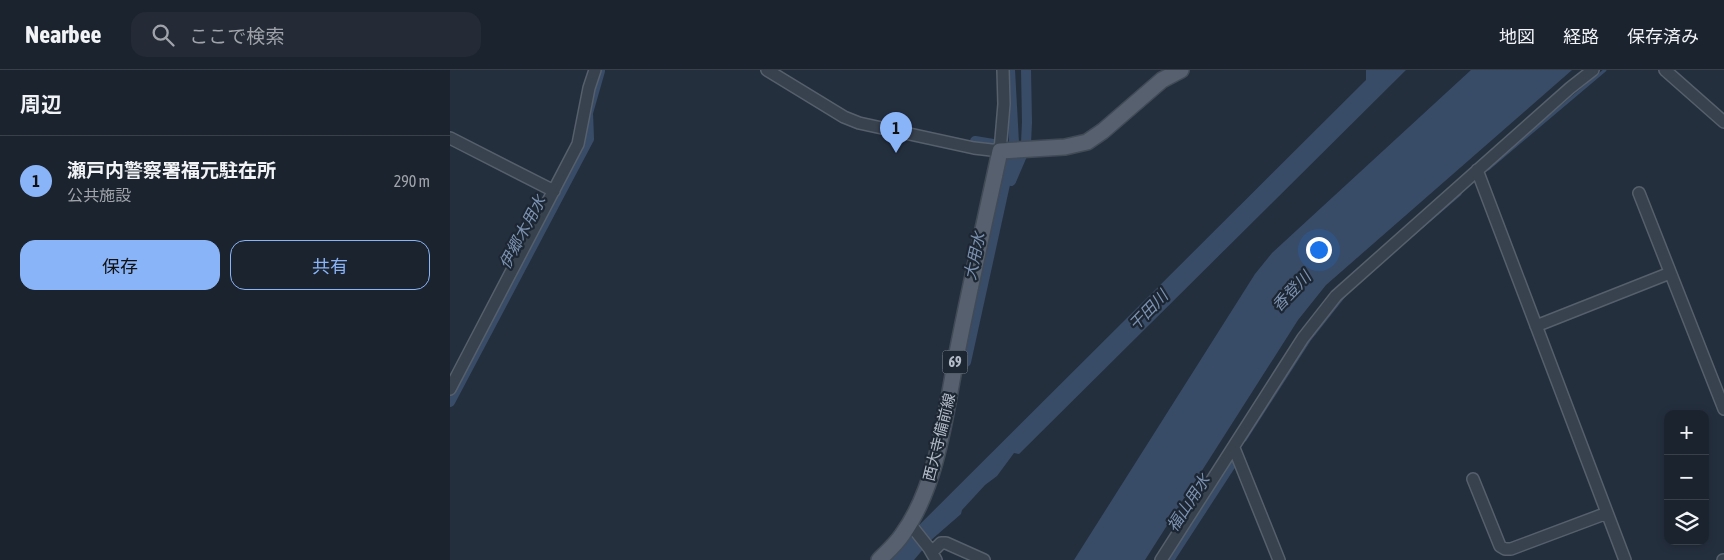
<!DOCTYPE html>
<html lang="ja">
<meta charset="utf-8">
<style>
:root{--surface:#1b232e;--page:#242b36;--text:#f1f3f6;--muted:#a0a4aa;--line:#39404a;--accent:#8ab4f8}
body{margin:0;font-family:"Asap Condensed","Noto Sans JP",sans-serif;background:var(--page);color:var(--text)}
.controls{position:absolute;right:15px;bottom:15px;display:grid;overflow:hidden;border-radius:10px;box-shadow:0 2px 8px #0003}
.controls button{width:45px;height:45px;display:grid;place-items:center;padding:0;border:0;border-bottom:1px solid var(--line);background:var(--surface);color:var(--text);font:25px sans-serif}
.you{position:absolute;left:868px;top:179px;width:18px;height:18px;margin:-12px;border:4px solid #fff;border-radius:50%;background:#1a73e8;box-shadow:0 0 0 8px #1a73e833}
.badge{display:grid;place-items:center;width:32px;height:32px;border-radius:50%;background:var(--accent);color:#111;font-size:16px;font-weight:700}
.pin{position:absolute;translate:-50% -41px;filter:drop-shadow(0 1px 2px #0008)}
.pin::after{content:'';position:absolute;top:26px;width:18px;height:15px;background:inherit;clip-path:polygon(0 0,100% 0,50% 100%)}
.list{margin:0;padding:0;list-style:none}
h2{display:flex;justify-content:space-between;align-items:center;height:65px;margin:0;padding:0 20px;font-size:21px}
h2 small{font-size:16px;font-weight:400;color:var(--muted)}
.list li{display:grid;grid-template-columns:32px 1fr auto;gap:15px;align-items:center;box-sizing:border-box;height:90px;padding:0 20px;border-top:1px solid var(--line)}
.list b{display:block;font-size:19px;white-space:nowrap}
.list p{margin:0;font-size:16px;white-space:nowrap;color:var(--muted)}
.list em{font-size:16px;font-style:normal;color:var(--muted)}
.actions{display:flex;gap:10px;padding:15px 20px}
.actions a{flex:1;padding:11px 0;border:1px solid var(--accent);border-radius:15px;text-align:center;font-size:18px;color:var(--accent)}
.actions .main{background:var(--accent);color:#111}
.icon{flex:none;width:28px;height:28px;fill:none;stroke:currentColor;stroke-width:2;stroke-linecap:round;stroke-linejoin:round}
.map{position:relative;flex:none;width:1274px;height:490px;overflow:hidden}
header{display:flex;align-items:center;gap:30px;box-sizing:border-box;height:70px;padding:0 25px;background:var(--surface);border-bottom:1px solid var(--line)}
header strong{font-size:24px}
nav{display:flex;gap:28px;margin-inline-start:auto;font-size:18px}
.search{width:350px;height:45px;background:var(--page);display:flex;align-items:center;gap:12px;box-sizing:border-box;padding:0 18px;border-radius:15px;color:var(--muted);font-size:19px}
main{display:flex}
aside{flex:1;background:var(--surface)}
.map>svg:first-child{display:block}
.water{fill:#394c67}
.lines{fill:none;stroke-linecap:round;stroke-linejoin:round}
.stream{stroke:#394c67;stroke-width:3}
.canal{stroke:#394c67;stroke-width:10}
.minor-casing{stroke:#565f6c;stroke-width:14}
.major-casing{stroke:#414a57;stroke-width:18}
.minor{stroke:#38414e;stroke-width:11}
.major{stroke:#56606e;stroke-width:15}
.labels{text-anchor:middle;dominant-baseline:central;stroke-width:4.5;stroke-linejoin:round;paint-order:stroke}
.shield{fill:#1d2633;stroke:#878f9c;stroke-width:1}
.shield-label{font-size:14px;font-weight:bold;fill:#b4bcc9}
.street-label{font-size:15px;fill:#b4bcc9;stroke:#1d2633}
.water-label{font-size:16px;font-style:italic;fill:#7c92b1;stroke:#1d2633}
</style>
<header>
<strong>Nearbee</strong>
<div class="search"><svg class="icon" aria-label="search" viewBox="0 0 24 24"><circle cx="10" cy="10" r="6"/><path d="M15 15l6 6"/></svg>ここで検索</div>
<nav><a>地図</a><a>経路</a><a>保存済み</a></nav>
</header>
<main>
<aside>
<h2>周辺<small></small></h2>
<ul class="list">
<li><span class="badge">1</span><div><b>瀬戸内警察署福元駐在所</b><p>公共施設</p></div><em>290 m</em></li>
</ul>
<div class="actions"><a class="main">保存</a><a>共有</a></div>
</aside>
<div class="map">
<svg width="1274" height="490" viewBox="0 0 1274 490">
<rect width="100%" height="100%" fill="#242f3e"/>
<path class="water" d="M916,0H956L569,384L564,383L547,406L535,415L512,440L511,444L480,471L464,490H434L916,10Z
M1021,0H1122L876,215L848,250L695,490H624L805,204L822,183Z"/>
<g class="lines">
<path class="stream" d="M1038,99L1155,0
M960,167L1010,124
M795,370L860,269L894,226"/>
<path class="canal" d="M560,0L564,73
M525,71L543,74
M576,73L577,52L576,0
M561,111L573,83
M516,292L561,87
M0,332L139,69L138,43L150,1
M719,490L782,393"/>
<defs>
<path id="minor" d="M317,0L394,47L409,53L524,78L550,81L554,34L553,0
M1215,0L1274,52
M0,68L104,121
M1027,100L1175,490
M1189,123L1274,339
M1086,256L1220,203
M0,319L128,74L139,18L145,0
M784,378L829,490
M1023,409L1050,476L1055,479H1061L1157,443
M460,454L479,478L486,490
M482,482L491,473H496L534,490
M711,490L853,268L886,226L1120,18L1143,0
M1273,490H1274"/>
<path id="major" d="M429,490C437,482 446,474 452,465C489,414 496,338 508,278C521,212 536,146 550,81L615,77L637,72L653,61L712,10L731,0"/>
</defs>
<use href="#minor" class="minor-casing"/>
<use href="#major" class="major-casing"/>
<use href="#minor" class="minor"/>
<use href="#major" class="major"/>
</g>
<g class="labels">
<rect class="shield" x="492.5" y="280.5" width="25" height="23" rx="4"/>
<g class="shield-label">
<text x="505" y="292">69</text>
</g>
<g class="street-label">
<text transform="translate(489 367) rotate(-76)">西大寺備前線</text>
</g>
<g class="water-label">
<text transform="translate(72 162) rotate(-62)">伊郷木用水</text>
<text transform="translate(524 186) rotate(-78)">大用水</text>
<text transform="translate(841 221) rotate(-46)">香登川</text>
<text transform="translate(698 240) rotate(-46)">干田川</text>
<text transform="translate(738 433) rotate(-57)">福山用水</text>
</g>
</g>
</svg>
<div class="controls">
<button>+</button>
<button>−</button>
<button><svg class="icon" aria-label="layers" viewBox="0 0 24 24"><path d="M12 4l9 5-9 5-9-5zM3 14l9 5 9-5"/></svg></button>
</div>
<div class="you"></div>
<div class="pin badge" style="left:446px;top:83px">1</div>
</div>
</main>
